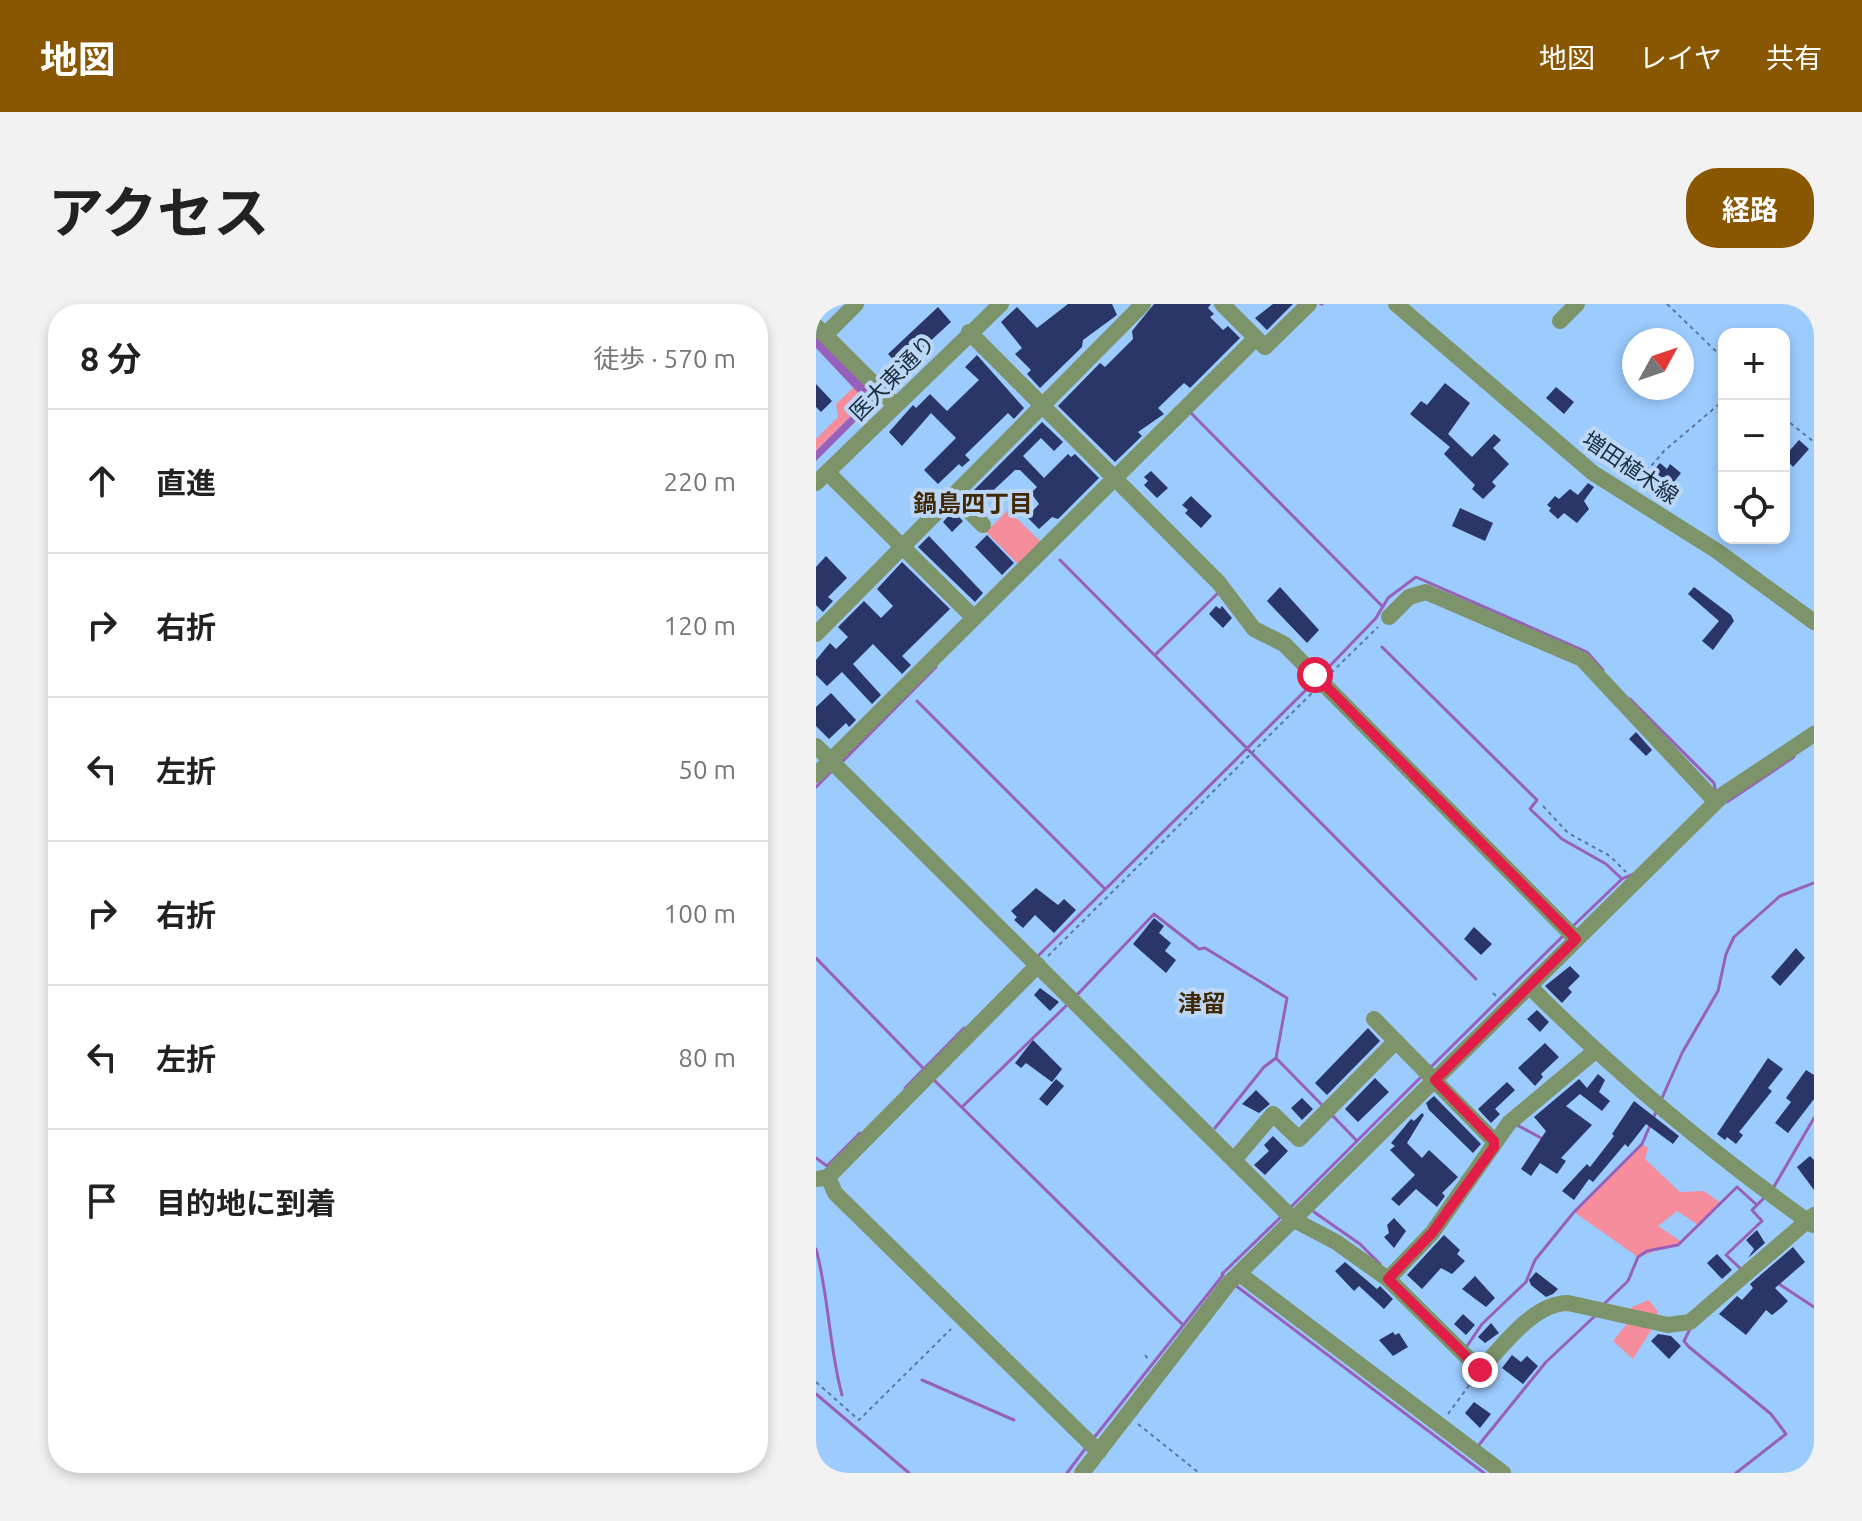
<!DOCTYPE html>
<html lang="ja">
<meta charset="utf-8">
<style>
:root{--surface:#fff;--page:#f2f2f2;--text:#222;--muted:#767676;--line:#e0e0e0;--accent:#895700}
body{margin:0;font-family:Ubuntu,"Noto Sans JP",sans-serif;background:var(--page);color:var(--text)}
.controls{position:absolute;right:24px;top:24px;display:grid;overflow:hidden;border-radius:16px;box-shadow:0 4px 12px #0003}
.controls button{width:72px;height:72px;display:grid;place-items:center;padding:0;border:0;border-bottom:2px solid var(--line);background:var(--surface);color:var(--text);font:40px sans-serif}
.compass{position:absolute;left:806px;top:24px;width:72px;height:72px;border-radius:50%;background:var(--surface);box-shadow:0 4px 12px #0003;rotate:50deg}
.stop{position:absolute;width:24px;height:24px;margin:-18px;border:6px solid #e11d48;border-radius:50%;background:#fff}
.stop.end{background:#e11d48;border-color:#fff;box-shadow:0 2px 8px #0008}
.list{margin:0;padding:0;list-style:none}
h2{display:flex;justify-content:space-between;align-items:center;height:104px;margin:0;padding:0 32px;font-size:34px}
h2 small{font-size:26px;font-weight:400;color:var(--muted)}
.list li{display:grid;grid-template-columns:52px 1fr auto;gap:24px;align-items:center;box-sizing:border-box;height:144px;padding:0 32px;border-top:2px solid var(--line)}
.list b{display:block;font-size:30px;white-space:nowrap}
.list em{font-size:26px;font-style:normal;color:var(--muted)}
.icon{flex:none;width:44px;height:44px;fill:none;stroke:currentColor;stroke-width:2;stroke-linecap:round;stroke-linejoin:round}
.map{position:relative;flex:none;width:998px;height:1169px;overflow:hidden;border-radius:32px}
header{display:flex;align-items:center;gap:48px;box-sizing:border-box;height:112px;padding:0 40px;background:var(--accent);color:#fff}
header strong{font-size:38px}
nav{display:flex;gap:44px;margin-inline-start:auto;font-size:28px}
.intro{display:flex;align-items:center;justify-content:space-between;box-sizing:border-box;height:192px;padding:0 48px}
h1{margin:0;font-size:56px}
.button{padding:20px 36px;border-radius:32px;background:var(--accent);color:#fff;font-size:28px;font-weight:700}
main{display:flex;gap:48px;padding:0 48px}
aside{flex:1;background:var(--surface);border-radius:32px;box-shadow:0 4px 12px #0003}
.map>svg:first-child{display:block}
.green{fill:#f68d9d}
.water{fill:#9760ba}
.lines{fill:none;stroke-linecap:round;stroke-linejoin:round}
.stream{stroke:#9760ba;stroke-width:3}
.building{fill:#293667}
.path{stroke:#59799c;stroke-width:2;stroke-dasharray:4 4;stroke-linecap:butt}
.minor{stroke:#7d9369;stroke-width:16}
.route{stroke:#e11d48;stroke-width:10}
.labels{text-anchor:middle;dominant-baseline:central;stroke-width:8;stroke-linejoin:round;paint-order:stroke}
.street-label{font-size:22px;fill:#192b3f;stroke:#bbd7f5}
.neighbourhood-label{font-size:24px;font-weight:bold;fill:#412805;stroke:#bbd7f5}
</style>
<header>
<strong>地図</strong>
<nav><a>地図</a><a>レイヤ</a><a>共有</a></nav>
</header>
<div class="intro"><h1>アクセス</h1><a class="button">経路</a></div>
<main>
<aside>
<h2>8 分<small>徒歩 · 570 m</small></h2>
<ul class="list">
<li><svg class="icon" aria-label="ahead" viewBox="0 0 24 24"><path d="M12 20V5M6 11l6-6 6 6"/></svg><div><b>直進</b></div><em>220 m</em></li>
<li><svg class="icon" aria-label="right" viewBox="0 0 24 24"><path d="M7 20v-9h11M14 6l5 5-5 5"/></svg><div><b>右折</b></div><em>120 m</em></li>
<li><svg class="icon" aria-label="left" viewBox="0 0 24 24"><path d="M17 20v-9H6M10 6l-5 5 5 5"/></svg><div><b>左折</b></div><em>50 m</em></li>
<li><svg class="icon" aria-label="right" viewBox="0 0 24 24"><path d="M7 20v-9h11M14 6l5 5-5 5"/></svg><div><b>右折</b></div><em>100 m</em></li>
<li><svg class="icon" aria-label="left" viewBox="0 0 24 24"><path d="M17 20v-9H6M10 6l-5 5 5 5"/></svg><div><b>左折</b></div><em>80 m</em></li>
<li><svg class="icon" aria-label="arrive" viewBox="0 0 24 24"><path d="M6 21V4h12l-3 4 3 4H6"/></svg><div><b>目的地に到着</b></div></li>
</ul>
</aside>
<div class="map">
<svg width="998" height="1169" viewBox="0 0 998 1169">
<rect width="100%" height="100%" fill="#9ccbfe"/>
<path class="green" d="M38,83L47,94L46,101L0,147V135L22,113L20,100Z
M192,206L225,238L202,260L170,228Z
M826,840L832,844L829,855L864,888L888,887L905,899L884,922L861,907L842,922L866,938L822,953L758,908Z
M833,996L842,1008L840,1018L817,1055L797,1037L814,1016L816,1003Z"/>
<path class="water" d="M0,29L58,89L57,100L0,157V147L46,101L47,94L0,44Z"/>
<g class="lines">
<path class="stream" d="M505,0H506
M991,0L998,7
M375,109L566,302
M244,256L660,675
M566,343L721,496L714,505L746,535L790,560L806,575
M339,351L402,289
M506,370L560,314L572,294L600,273L771,348L787,366
M814,395L898,479L900,489
M101,397L289,585
M24,460L120,363
M0,483L15,468
M909,496L911,498L978,453
M757,622L806,575L817,570
M222,652L498,378
M0,654L106,763
M260,692L338,610L383,645L389,644L471,694L460,754L508,803
M615,763L749,630
M118,776L366,1020
M89,784L148,724
M846,794L866,749L902,687L910,650L918,633L964,592L998,579
M146,803L252,700
M516,811L541,837
M701,821L725,834
M399,824L448,763L460,754
M0,854L11,862L44,829
M956,886L998,814
M474,904L607,771
M498,908L544,940L564,960
M0,945C13,993 13,1043 26,1091
M925,965L910,951L946,917L936,906L941,901
M406,970L466,912
M963,980L998,1003
M419,981L668,1169
M789,999L812,977L822,953L831,947L862,941L921,883L941,901L948,894
M875,1023L868,1037L873,1043L955,1110L970,1130L920,1169
M651,1042L666,1020L710,978L719,956L758,908L826,840L840,808
M106,1076L198,1116
M0,1090L93,1169
M277,1135L407,971
M662,1142L730,1058L780,1011
M251,1169L269,1145"/>
</g>
<path class="building" d="M252,0H296L301,11L267,36L266,43L224,84L211,70L215,66L199,50L206,44L185,18L201,3L221,24Z
M338,0H395L392,4L398,10L394,13L407,26L412,22L424,34L374,84L368,79L342,104L348,110L322,128L326,132L299,158L242,102L284,59L289,63L317,35L316,27Z
M457,0H477L451,26L439,14Z
M122,3L135,18L85,64L72,50Z
M161,51L208,104L198,115L192,109L149,151L154,156L146,163L143,160L122,180L108,166L140,134L115,109L86,142L73,128L97,101L100,104L114,90L131,107L163,76L149,63Z
M629,79L654,99L632,130L656,153L678,130L685,136L677,144L693,160L676,178L680,182L667,195L656,185L659,181L628,150L634,143L594,110L605,97L611,101Z
M0,80L16,97L5,108L0,103Z
M740,83L758,98L748,110L730,94Z
M226,118L247,138L238,147L225,134L207,152L228,174L252,150L255,153L259,150L283,174L242,215L236,213L223,225L211,213L223,200L215,189L221,183L204,166H199L165,198L156,188Z
M983,136L993,145L977,163L968,153Z
M844,159L851,165L854,160L865,169L851,187L833,172Z
M335,167L352,184L341,194L328,181L332,177L328,173Z
M772,179L778,183L768,197L773,205L761,219L748,209L742,215L733,207L735,204L731,201L739,192L743,195L754,185L762,191Z
M375,192L396,212L385,224L369,209L372,206L366,201Z
M644,204L677,219L669,237L636,222Z
M137,207L147,217L136,228L127,218Z
M171,231L198,259L186,271L159,243Z
M113,232L167,289L159,298L102,243Z
M10,252L31,274L12,293L17,297L7,308L0,301V263Z
M86,258L134,305L86,352L95,361L86,370L57,340L37,360L65,391L56,400L26,368L11,382L0,371V356L14,339L20,345L32,333L22,323L48,297L65,314L77,302L61,285Z
M464,283L503,326L491,339L451,297Z
M878,283L915,311L918,317L897,346L886,337L903,317L872,290Z
M400,302L404,305L406,302L416,314L407,324L393,310Z
M15,389L40,416L33,423L30,419L13,435L0,422V403Z
M820,428L836,446L830,452L813,435Z
M220,584L242,601L248,595L260,606L238,629L219,611L207,624L198,616L201,613L195,607Z
M338,614L348,622L343,629L355,639L349,647L360,656L350,669L317,640Z
M658,623L676,640L665,651L648,635Z
M980,644L989,654L964,682L955,673Z
M754,662L764,672L752,684L756,688L746,699L729,682Z
M224,684L243,698L234,707L218,691Z
M721,706L733,718L724,728L711,715Z
M552,724L564,737L511,791L499,779Z
M217,736L246,765L236,778L210,759L205,764L199,759Z
M729,739L743,753L725,770L727,773L719,782L702,764Z
M952,754L967,765L952,784L956,787L923,828L927,831L920,840L911,833L909,836L901,830Z
M990,766L998,771V795L972,829L959,819L975,798L970,794Z
M782,770L789,776L783,788L794,797L786,807L764,790L750,802L776,821L745,854L750,857L741,870L724,859L715,872L705,865L730,827L718,813L763,775L771,784Z
M559,774L573,788L542,818L529,805Z
M240,775L248,782L231,802L223,795Z
M691,778L699,786L679,805L684,810L675,819L662,805Z
M440,786L454,800L443,809L426,800Z
M618,792L665,840L657,849L613,806L610,799Z
M486,794L497,805L486,816L475,804Z
M818,797L863,832L857,840L830,820L812,843L809,840L777,878L773,875L758,896L746,887L771,860L774,863L798,832L796,830Z
M606,809L608,811L591,839L606,854L613,846L642,873L626,889L629,892L621,903L600,885L583,902L575,895L599,871L574,846L579,842L575,839L595,815L598,817Z
M457,832L472,847L449,871L438,861L453,847L448,841Z
M994,852L998,856V886L981,863Z
M578,914L590,927L578,944L568,933L573,929L571,921Z
M941,926L949,939L932,954L938,945L930,936Z
M628,931L644,946L641,950L649,957L636,970L625,964L606,985L591,971Z
M977,943L989,958L959,984L972,997L965,1004L956,1011L950,1006L930,1031L903,1010L921,992L926,996L937,984L934,980Z
M901,950L916,966L906,975L891,959Z
M529,958L561,985L564,982L577,995L568,1005L543,982L538,987L519,967Z
M720,968L742,985L737,990L730,993L715,981L713,976Z
M659,972L679,994L670,1003L646,985Z
M647,1010L659,1021L650,1031L638,1020Z
M675,1019L683,1029L669,1039L662,1033Z
M577,1028L579,1031L583,1029L592,1043L577,1052L563,1036Z
M842,1030L855,1032L865,1042L853,1055L835,1037Z
M696,1051L705,1058L711,1052L722,1062L707,1080L686,1064Z
M658,1098L675,1110L664,1124L649,1109Z"/>
<g class="lines">
<path class="path" d="M851,0L908,55
M968,114L998,138
M820,180L848,147L908,96
M515,369L562,323
M727,502L752,529L794,552L810,568
M232,652L497,388
M677,689L683,695
M329,1051L333,1056
M0,1078L43,1116L135,1025
M632,1110L657,1076
M322,1120L383,1169"/>
<path class="minor" d="M406,0L449,43L493,0
M580,0L777,169L901,247L998,318
M744,17L761,0
M0,22L79,101
M153,28L403,279L438,325L468,340L760,635
M9,31L40,0
M11,168L157,313
M0,179L185,0
M138,192L167,221
M573,313L593,293L610,288L766,355L900,498
M0,330L327,0
M0,442L478,916L520,938L572,975L664,1066C687,1042 717,999 752,999L852,1021L874,1018L998,911
M0,471L440,34
M714,683C801,770 896,849 997,921
M558,715L678,837
M418,856L457,810L483,835L580,737
M12,873L19,889L283,1148
M0,875L12,873L222,661
M425,971L687,1169
M572,975L616,929L693,819L779,747
M266,1169L413,979L908,490L998,430"/>
</g>
<g class="lines">
<path class="route" d="M499,371L760,635L619,776L678,837V843L616,929L572,975L664,1066"/>
</g>
<g class="labels">
<g class="street-label">
<text transform="translate(76 73) rotate(-45)">医大東通り</text>
<text transform="translate(815 163) rotate(34)">増田植木線</text>
</g>
<g class="neighbourhood-label">
<text x="157" y="199">鍋島四丁目</text>
<text x="386" y="699">津留</text>
</g>
</g>
</svg>
<div class="controls">
<button>+</button>
<button>−</button>
<button><svg class="icon" aria-label="locate" viewBox="0 0 24 24"><circle cx="12" cy="12" r="6"/><path d="M12 2v4M12 18v4M2 12h4M18 12h4"/></svg></button>
</div>
<svg class="compass" viewBox="-18 -18 36 36"><path d="M0-13l5 13h-10z" fill="#e53935"/><path d="M0 13l5-13h-10z" fill="#767676"/></svg>
<div class="stop" style="left:499px;top:371px"></div>
<div class="stop end" style="left:664px;top:1066px"></div>
</div>
</main>
